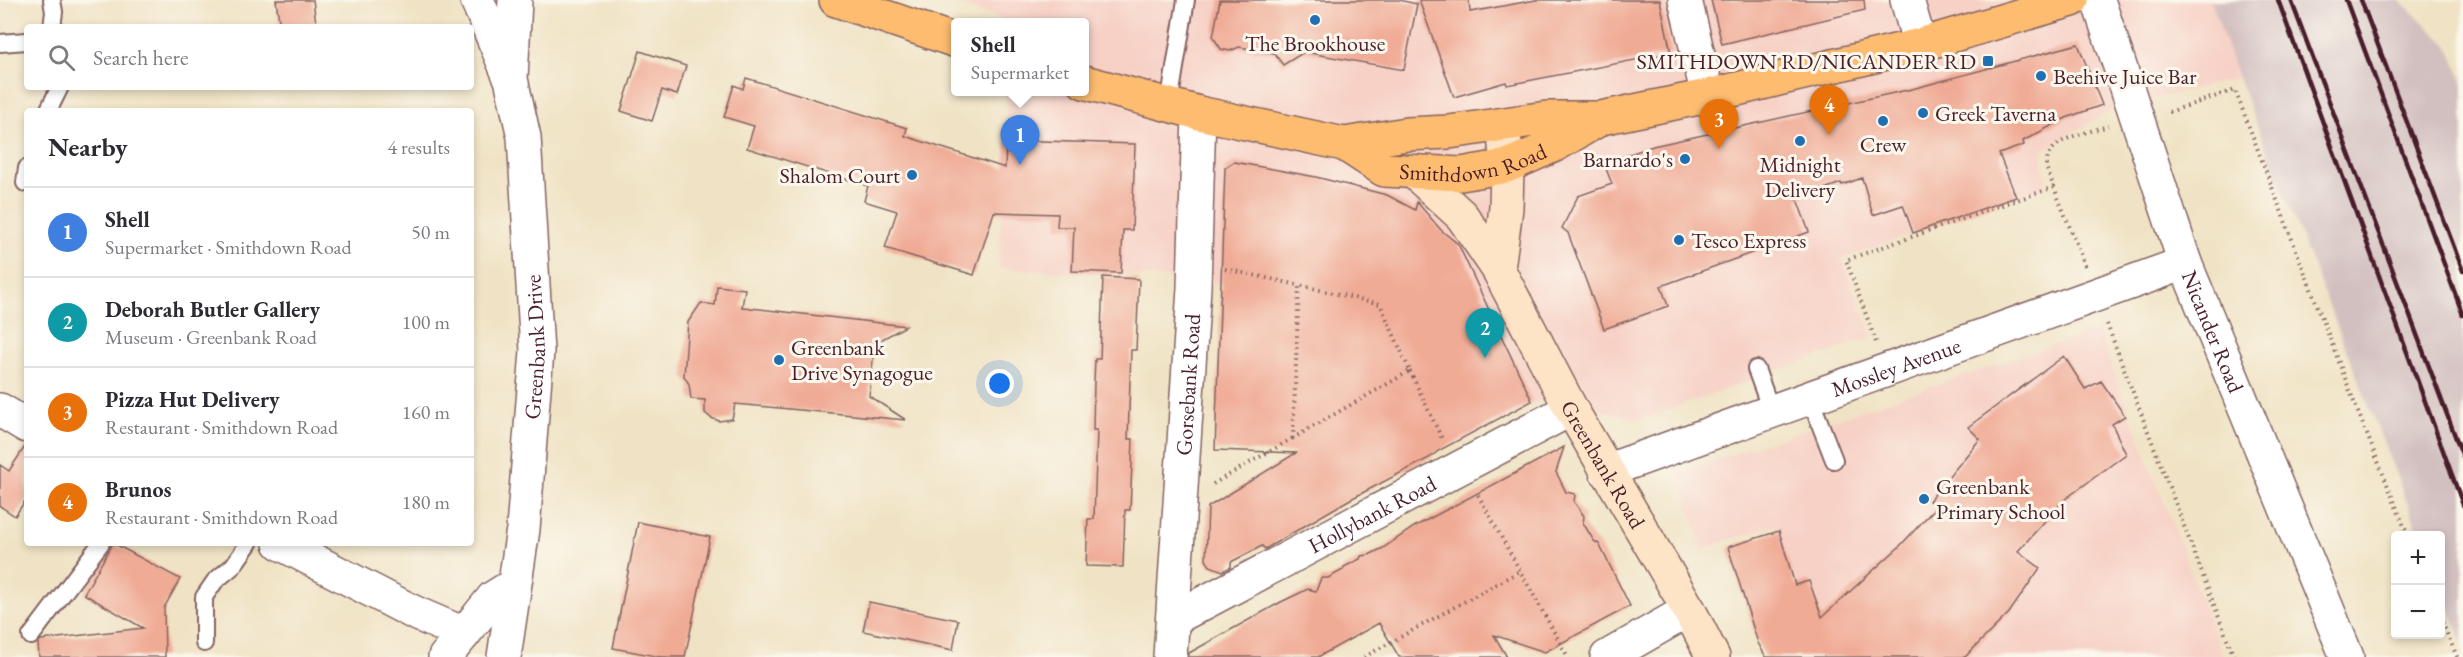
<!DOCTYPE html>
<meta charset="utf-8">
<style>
:root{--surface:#fff;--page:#f2f2f3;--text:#2b2b33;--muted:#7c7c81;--line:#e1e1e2;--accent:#1f6fb2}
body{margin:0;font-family:"EB Garamond",serif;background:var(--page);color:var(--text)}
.controls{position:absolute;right:18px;bottom:18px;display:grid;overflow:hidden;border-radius:6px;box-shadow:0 3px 9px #0003}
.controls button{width:54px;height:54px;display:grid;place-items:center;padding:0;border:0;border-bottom:2px solid var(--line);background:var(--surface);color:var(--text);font:30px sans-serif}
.you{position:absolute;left:1000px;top:384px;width:21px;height:21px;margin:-15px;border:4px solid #fff;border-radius:50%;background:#1a73e8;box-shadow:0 0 0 9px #1a73e833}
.badge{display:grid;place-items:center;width:39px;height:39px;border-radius:50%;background:var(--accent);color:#fff;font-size:20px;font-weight:700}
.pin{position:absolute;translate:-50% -50px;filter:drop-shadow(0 2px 3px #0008)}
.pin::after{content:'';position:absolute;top:32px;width:21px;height:18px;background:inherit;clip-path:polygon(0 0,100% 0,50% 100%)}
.popup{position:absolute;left:951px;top:18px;width:138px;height:78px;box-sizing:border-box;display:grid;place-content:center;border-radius:6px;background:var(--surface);filter:drop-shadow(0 2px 4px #0005);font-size:20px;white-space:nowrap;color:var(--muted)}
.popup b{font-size:22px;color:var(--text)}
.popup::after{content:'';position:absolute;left:50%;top:100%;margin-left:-12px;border:12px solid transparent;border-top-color:var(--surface)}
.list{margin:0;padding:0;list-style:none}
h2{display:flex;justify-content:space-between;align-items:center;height:78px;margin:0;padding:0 24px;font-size:26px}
h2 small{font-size:20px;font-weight:400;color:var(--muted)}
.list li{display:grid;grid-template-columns:39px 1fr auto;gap:18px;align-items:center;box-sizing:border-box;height:90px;padding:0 24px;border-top:2px solid var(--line)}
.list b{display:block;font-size:22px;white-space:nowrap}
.list p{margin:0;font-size:20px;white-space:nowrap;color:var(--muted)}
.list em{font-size:20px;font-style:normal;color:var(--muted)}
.icon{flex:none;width:33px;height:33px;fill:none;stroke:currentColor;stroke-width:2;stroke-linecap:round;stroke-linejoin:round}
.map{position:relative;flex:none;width:2463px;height:657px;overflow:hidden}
.search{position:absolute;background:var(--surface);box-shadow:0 3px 9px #0003;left:24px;top:24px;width:450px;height:66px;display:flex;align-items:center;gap:15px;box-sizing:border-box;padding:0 21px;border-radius:6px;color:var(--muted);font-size:22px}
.panel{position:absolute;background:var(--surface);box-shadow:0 3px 9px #0003;left:24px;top:108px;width:450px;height:438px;border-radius:6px}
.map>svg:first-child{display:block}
.built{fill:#f7d1c6}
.industrial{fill:#d2bfbf}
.building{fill:#f0ab95}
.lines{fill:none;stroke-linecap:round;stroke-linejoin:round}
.lane-casing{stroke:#846461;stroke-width:20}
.street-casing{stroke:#846461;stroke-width:36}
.secondary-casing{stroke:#846461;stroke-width:36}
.highway-casing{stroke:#846461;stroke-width:36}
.path{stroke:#846461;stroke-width:4;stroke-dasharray:1.5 4.5;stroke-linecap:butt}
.lane{stroke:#fff;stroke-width:16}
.street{stroke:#fff;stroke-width:33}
.secondary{stroke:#fee4c6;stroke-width:33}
.highway{stroke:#fdbc70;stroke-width:33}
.rail{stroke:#4a1f2b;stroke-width:4.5}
.poi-dot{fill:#1f6fb2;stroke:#fbf7ec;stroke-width:2}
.labels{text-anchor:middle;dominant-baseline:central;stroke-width:6;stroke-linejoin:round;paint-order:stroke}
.poi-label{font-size:22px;fill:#4a1f2b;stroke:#fbf7ec;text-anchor:start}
.street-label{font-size:22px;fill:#4a1f2b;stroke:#fbf7ec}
</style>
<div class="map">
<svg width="2463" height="657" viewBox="0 0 2463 657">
<rect width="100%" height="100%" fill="#fbf7ec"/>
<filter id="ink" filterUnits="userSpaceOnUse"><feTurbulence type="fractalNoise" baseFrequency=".0167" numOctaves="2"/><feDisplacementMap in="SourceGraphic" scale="12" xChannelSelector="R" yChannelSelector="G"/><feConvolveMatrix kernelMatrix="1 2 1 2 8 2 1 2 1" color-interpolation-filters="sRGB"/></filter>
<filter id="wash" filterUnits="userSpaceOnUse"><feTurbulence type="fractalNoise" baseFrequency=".008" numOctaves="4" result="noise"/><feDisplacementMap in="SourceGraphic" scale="24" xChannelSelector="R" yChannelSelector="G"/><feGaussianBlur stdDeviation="1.35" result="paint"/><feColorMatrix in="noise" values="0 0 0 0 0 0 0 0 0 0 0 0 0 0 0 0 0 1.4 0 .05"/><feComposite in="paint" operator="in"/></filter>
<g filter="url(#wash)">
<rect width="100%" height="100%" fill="#f0e3c5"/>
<path class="built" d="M945,0H2266L2245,76L2111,110L2042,150L2047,186L1842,259L1872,337L1640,420L1545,397L1454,446L1383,299L1170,278L999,268L1007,92H1084V22H1010Z
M2098,330L2223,657H1852L1837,639L1820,610L1809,581L1795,585L1776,525L1703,549L1677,473Z"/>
<path class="industrial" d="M2211,0H2399L2448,45L2463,83V644L2441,587L2440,536L2420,535L2239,80Z"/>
<g id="blocks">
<path class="building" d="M276,0H313L316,23L280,27Z
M1220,0H1399L1417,4L1404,70L1304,52L1283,65L1274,53L1239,47L1230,51L1221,49L1213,37Z
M1419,0H1469L1470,12L1536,0H1660L1671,53L1507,85L1506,82L1454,97Z
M1711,0H1864L1865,10L1722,44Z
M2078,44L2102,105L2066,118L2023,141L2024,145L1999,154L2016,197L1913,233L1903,205L1873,215L1862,178L1842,185L1841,183L1797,199L1809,232L1661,286L1668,306L1604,329L1568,233L1562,228L1578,196L1612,184L1605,166L1627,155L1653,146L1912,89Z
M640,51L686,66L677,95L662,90L652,121L621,111Z
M746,78L907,128L905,136L1005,168L1006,140L1135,144L1132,230H1123L1121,273L1072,271L1074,227H1057L1058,214L994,212L974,275L885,248L897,211L864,201L868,186L747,148L754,126L724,117L734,85L743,89Z
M1234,162L1316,177L1387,195L1415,210L1417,202L1441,230L1458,244L1532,401L1438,451L1431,457L1347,501L1265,549L1262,546L1231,562V567L1223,571L1210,566L1206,560L1208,507L1296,453L1215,450L1225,168Z
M1103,277L1139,279L1136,350H1131L1128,439H1133L1130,510H1125L1123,567L1086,566L1088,519H1094L1097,430H1093L1094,382L1095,359H1100Z
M717,286L745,289L742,307L906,326L875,343L869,396L906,420L735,404L732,419L719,421L711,418L705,413V400L691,399L689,384L684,376L688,322L701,303L715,305Z
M2064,356L2085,389L2101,381L2125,416L2112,424L2126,454L2064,500L2018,551L2040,568L2009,613L1965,657H1766L1758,643L1728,547L1779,531L1795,585L1809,581L1822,617L1899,547L1938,505L1929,501L1980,439L1968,427Z
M26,445L27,498L15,516L0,506V465L9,471Z
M1564,447L1556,472L1566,492L1575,494L1574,502L1584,516L1583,523L1594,541L1599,544L1630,606L1545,652L1494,635L1507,657H1399L1379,623L1318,657H1189V653L1281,602L1308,589L1316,591L1321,578H1328L1343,570L1344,567L1360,559L1361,556L1369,555L1383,548L1414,527Z
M638,522L710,537L685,657H661L613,648Z
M113,543L180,579L164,608L165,657H39L38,643L41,640L143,628L84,594Z
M869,602L958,620L953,650L863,631Z"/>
</g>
</g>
<g filter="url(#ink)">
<use href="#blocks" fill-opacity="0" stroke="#846461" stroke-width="1.5"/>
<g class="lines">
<defs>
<path id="lane" d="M52,0L54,12L52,27
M0,43L27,41
M1169,104L1186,0
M48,111L60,87
M25,183L27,168
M1756,369L1772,413
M1810,398L1834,460
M31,636L101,543
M204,643V597L215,581L233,566L249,543"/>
<g id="street">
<path d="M477,0L509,75"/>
<path d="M1685,0L1708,96"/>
<path d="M1907,0L1920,45"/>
<path id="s1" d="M2098,0L2185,263L2347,657"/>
<path d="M0,410L27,426"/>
<path id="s2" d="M1606,471L2185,263"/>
<path d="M280,543L413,612L464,634"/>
<path id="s3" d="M1173,619L1571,409"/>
<path d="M445,657L493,598L504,591L514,590"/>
<path id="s4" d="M504,657L523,529L537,351L524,137L511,79L515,0"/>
<path id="s5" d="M1170,657L1194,288L1199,113"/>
<path d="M1607,657L1689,610"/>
</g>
<g id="secondary">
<path id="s6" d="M1414,172L1462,216L1498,269L1571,409L1689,610L1713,657"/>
<path d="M1498,269L1506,208L1507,166L1503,125"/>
</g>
<g id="highway">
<path d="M836,0L956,41"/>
<path d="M1084,82L1199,113L1344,144L1407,134L1449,132L1547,118H1601L1708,96L1920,45L2072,0"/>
<path id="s7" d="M1344,144L1384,170L1461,174L1507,166L1555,145L1600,119"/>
</g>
</defs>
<use href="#lane" class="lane-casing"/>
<use href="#street" class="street-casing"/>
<use href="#secondary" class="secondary-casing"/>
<use href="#highway" class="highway-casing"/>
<path class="path" d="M2169,112L2235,90L2356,407L2408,536
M2085,266L2046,167C2047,137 2085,134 2108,126
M1225,269L1299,285L1293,438L1410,371L1380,304L1299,285
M2107,324L2234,657
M1876,342L1846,260L2054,187
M1410,371L1443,441
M1213,484L1293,438
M1478,495L1568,657
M2440,617L2457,657
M1364,657L1520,571"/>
<use href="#lane" class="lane"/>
<use href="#street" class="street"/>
<use href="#secondary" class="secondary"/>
<use href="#highway" class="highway"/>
<path class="rail" d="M2278,0L2463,505
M2291,0L2463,457
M2346,0L2463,315
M2361,0L2463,271"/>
</g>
</g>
<g class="poi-dot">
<circle cx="1315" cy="20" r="6"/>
<rect x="1982" y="55" width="12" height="12" rx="3"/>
<circle cx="2041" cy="76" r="6"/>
<circle cx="1923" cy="113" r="6"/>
<circle cx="1883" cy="121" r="6"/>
<circle cx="1800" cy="141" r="6"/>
<circle cx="1685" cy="159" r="6"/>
<circle cx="912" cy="175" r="6"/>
<circle cx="1679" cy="240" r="6"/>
<circle cx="779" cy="360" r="6"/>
<circle cx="1924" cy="499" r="6"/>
</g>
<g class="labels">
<g class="poi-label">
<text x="1315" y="43" text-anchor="middle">The Brookhouse</text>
<text x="1976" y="61" text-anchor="end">SMITHDOWN RD/NICANDER RD</text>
<text x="2053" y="76">Beehive Juice Bar</text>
<text x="1935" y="113">Greek Taverna</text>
<text x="1883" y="144" text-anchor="middle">Crew</text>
<text x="1673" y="159" text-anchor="end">Barnardo's</text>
<text x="1800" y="164" text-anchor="middle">Midnight<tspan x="1800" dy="25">Delivery</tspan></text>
<text x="900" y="175" text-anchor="end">Shalom Court</text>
<text x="1691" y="240">Tesco Express</text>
<text x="791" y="347">Greenbank<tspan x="791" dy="25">Drive Synagogue</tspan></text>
<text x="1936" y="486">Greenbank<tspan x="1936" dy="25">Primary School</tspan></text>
</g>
<g class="street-label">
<text stroke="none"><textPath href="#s7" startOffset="138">Smithdown Road</textPath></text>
<text stroke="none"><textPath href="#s1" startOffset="351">Nicander Road</textPath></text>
<text stroke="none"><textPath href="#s4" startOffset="312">Greenbank Drive</textPath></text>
<text stroke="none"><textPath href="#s2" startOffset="308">Mossley Avenue</textPath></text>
<text stroke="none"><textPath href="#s5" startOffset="273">Gorsebank Road</textPath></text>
<text stroke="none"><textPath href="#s6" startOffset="351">Greenbank Road</textPath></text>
<text stroke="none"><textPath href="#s3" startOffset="225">Hollybank Road</textPath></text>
</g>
</g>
</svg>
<div class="controls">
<button>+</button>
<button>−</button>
</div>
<div class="you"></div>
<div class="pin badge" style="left:1020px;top:165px;background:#3f7fe0">1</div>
<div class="popup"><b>Shell</b>Supermarket</div>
<div class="pin badge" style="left:1485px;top:358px;background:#0f9aa8">2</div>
<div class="pin badge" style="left:1719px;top:149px;background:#e8710a">3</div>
<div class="pin badge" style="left:1829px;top:135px;background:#e8710a">4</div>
<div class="search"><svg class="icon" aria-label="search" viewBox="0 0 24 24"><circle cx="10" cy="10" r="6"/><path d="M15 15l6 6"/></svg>Search here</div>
<section class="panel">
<h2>Nearby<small>4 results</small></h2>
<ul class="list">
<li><span class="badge" style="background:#3f7fe0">1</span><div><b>Shell</b><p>Supermarket · Smithdown Road</p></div><em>50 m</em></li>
<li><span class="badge" style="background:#0f9aa8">2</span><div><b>Deborah Butler Gallery</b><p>Museum · Greenbank Road</p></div><em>100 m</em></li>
<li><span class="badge" style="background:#e8710a">3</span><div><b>Pizza Hut Delivery</b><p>Restaurant · Smithdown Road</p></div><em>160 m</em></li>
<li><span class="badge" style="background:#e8710a">4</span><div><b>Brunos</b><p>Restaurant · Smithdown Road</p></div><em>180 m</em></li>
</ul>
</section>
</div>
